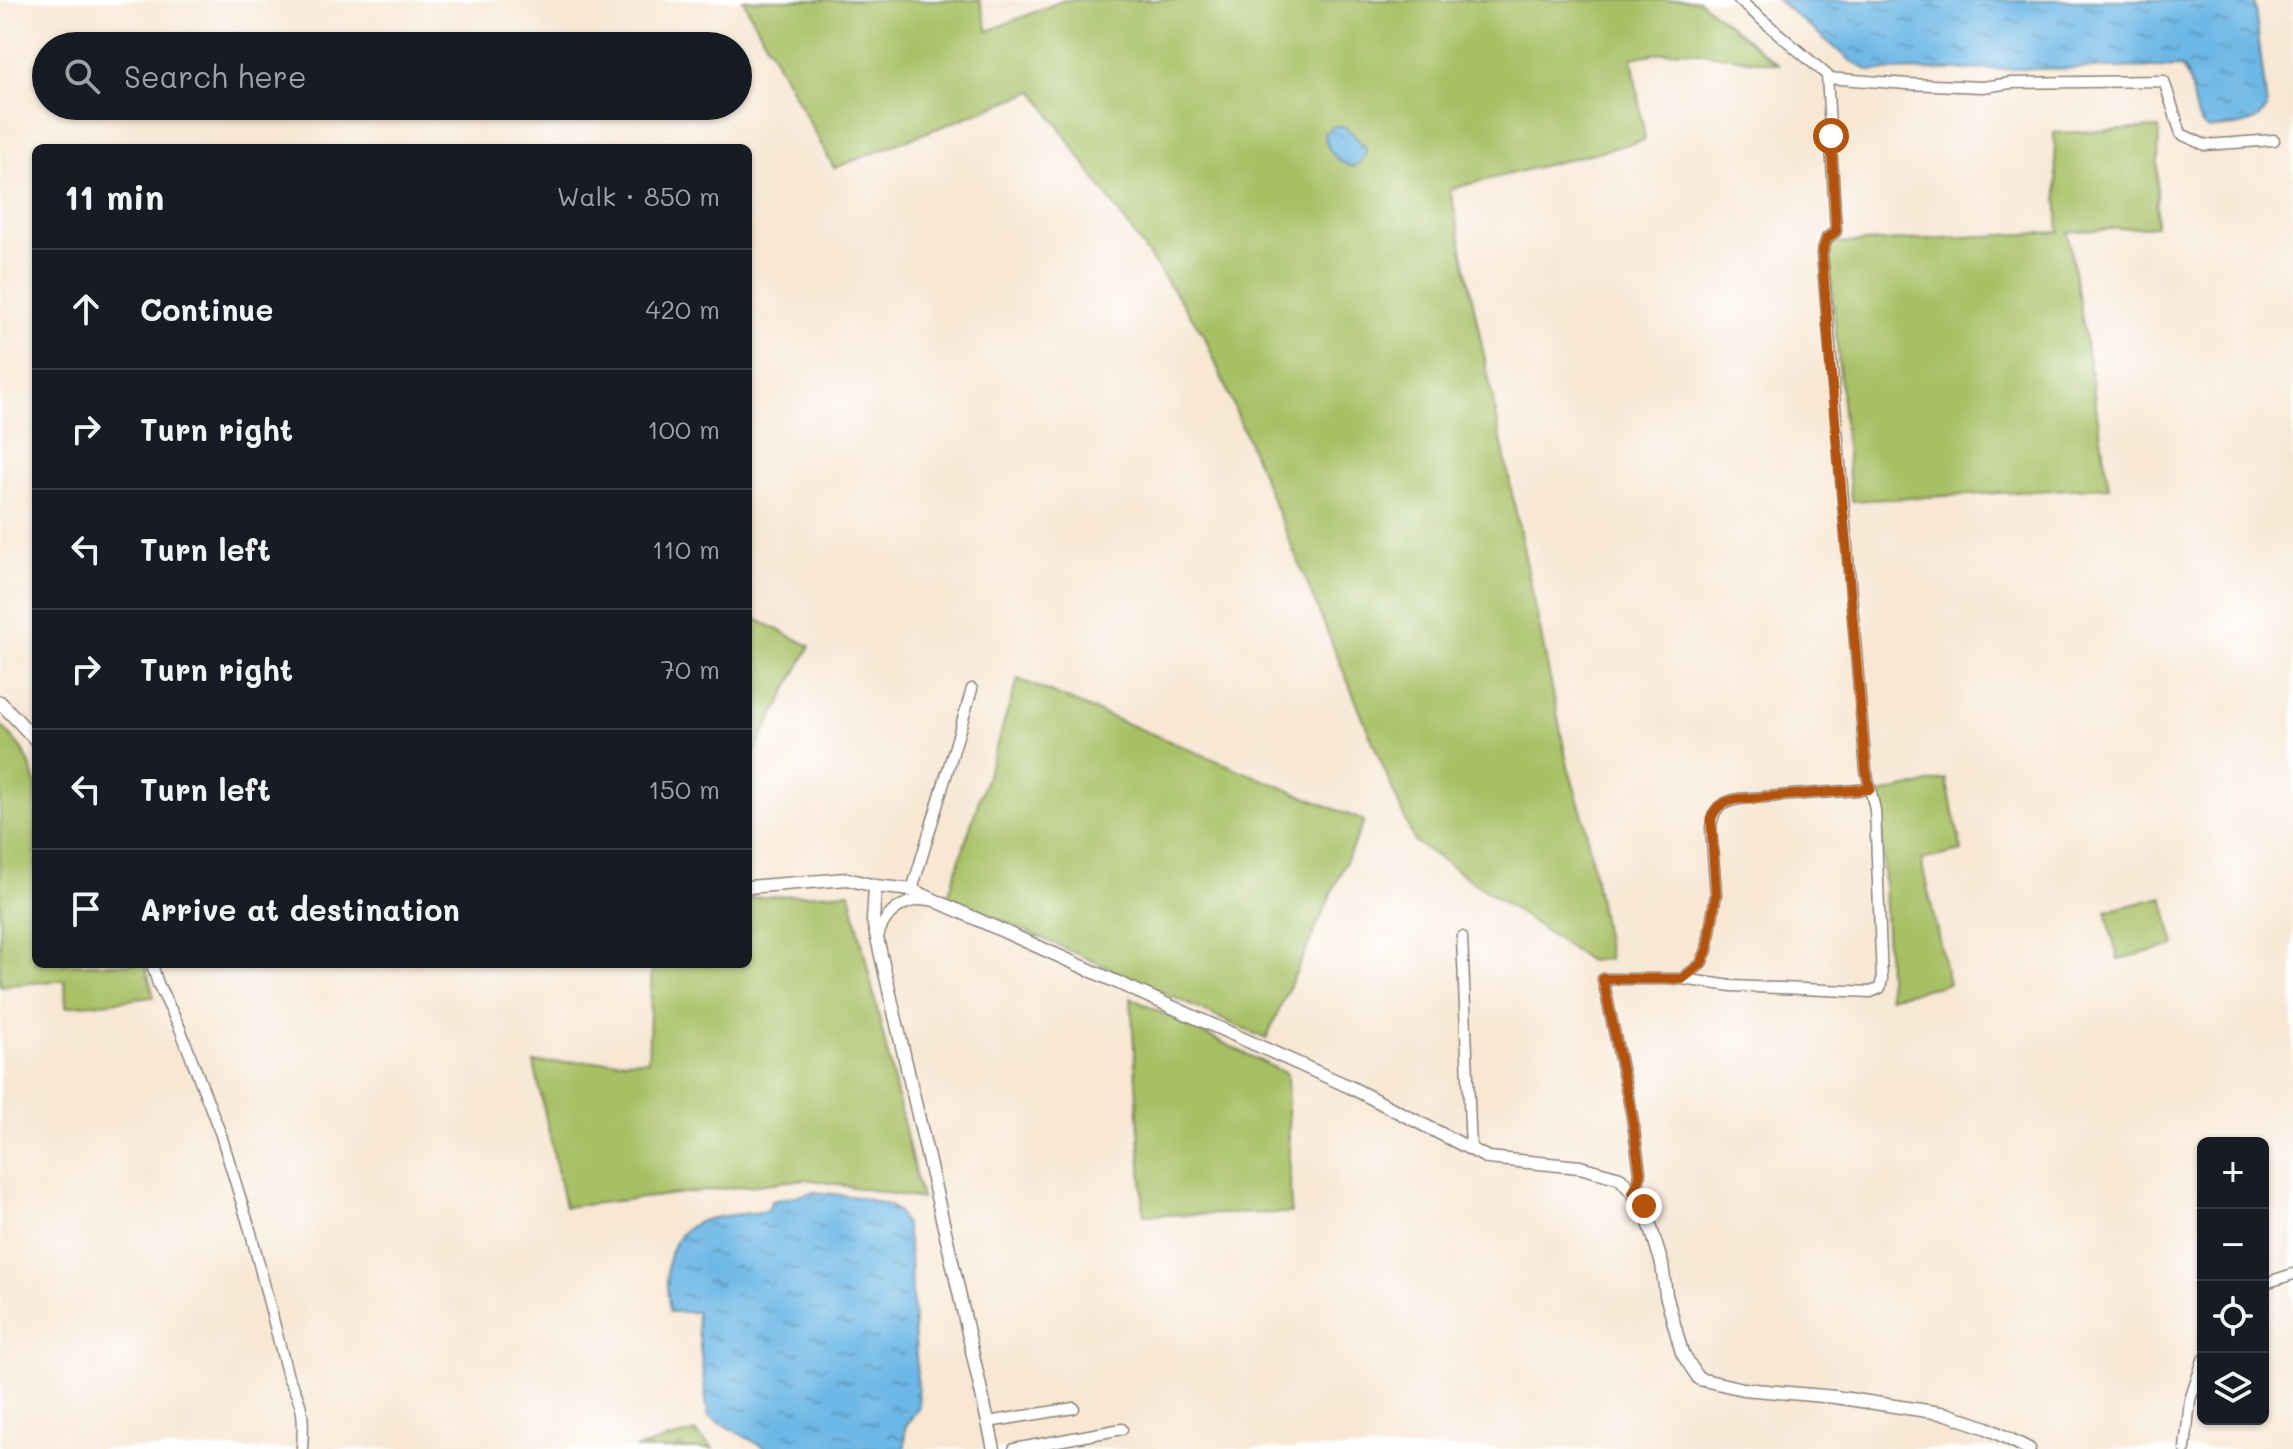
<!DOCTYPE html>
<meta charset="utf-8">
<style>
:root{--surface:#171b24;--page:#242831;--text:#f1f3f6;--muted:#9ea1a6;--line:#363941}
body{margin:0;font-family:Mali,sans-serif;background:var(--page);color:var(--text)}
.controls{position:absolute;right:24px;bottom:24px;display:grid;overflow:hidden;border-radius:12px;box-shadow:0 2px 6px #0004}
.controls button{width:72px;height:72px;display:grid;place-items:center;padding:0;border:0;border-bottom:2px solid var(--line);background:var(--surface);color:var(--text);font:40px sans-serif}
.stop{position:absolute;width:24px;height:24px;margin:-18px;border:6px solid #b45309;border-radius:50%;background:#fff}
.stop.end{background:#b45309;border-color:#fff;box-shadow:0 2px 8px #0008}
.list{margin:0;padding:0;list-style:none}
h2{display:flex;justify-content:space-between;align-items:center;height:104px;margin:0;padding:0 32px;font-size:34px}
h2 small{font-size:26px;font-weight:400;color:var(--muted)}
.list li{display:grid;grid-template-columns:52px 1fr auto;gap:24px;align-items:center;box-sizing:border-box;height:120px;padding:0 32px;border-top:2px solid var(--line)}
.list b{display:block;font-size:30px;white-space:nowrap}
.list em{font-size:26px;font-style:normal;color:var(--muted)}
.icon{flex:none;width:44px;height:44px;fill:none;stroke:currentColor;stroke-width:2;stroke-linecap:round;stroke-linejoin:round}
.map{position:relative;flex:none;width:2293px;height:1449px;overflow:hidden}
.search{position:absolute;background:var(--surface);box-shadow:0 2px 6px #0004;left:32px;top:32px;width:720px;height:88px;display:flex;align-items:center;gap:20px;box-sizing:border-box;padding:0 28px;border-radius:44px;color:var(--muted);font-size:30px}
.panel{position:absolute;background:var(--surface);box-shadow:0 2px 6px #0004;left:32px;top:144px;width:720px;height:824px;border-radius:12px}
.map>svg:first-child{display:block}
.green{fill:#a8c065;stroke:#626e40;stroke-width:2}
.cemetery{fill:url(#cemetery-stones);stroke:#626e40;stroke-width:2}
.water{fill:url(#water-ripples);stroke:#446a80;stroke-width:2}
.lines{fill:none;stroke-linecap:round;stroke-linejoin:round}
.minor-casing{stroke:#8a8278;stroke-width:13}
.tertiary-casing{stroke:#8a8278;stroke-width:15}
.minor{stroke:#fff;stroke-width:10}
.tertiary{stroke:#fff;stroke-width:12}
.route{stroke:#b45309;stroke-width:10}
</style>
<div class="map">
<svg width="2293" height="1449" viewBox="0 0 2293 1449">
<defs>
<pattern id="cemetery-stones" width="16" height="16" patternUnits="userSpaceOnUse" patternTransform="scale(2)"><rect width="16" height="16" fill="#a8c065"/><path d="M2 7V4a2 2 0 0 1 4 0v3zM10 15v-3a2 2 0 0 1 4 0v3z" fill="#90a457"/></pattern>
<pattern id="water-ripples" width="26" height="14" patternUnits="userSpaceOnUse" patternTransform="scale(2)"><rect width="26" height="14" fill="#6cb7e5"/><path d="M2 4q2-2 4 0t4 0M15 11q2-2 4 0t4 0" fill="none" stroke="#5894b9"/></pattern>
</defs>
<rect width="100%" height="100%" fill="#fff"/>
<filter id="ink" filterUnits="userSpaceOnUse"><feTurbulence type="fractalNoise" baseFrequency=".0125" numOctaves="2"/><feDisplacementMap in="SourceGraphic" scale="16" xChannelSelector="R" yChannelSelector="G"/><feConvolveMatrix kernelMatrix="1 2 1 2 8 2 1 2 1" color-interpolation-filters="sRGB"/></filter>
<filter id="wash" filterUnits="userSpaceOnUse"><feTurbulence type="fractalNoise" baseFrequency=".006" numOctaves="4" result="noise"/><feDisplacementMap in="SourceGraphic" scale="32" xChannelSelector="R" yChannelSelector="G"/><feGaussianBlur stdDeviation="1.8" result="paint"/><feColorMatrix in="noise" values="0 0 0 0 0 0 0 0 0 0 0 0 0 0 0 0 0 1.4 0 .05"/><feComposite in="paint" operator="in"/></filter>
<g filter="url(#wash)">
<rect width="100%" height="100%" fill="#f7e7d3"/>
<path class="green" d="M743,0H980L988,31L1064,0H1698L1778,64L1682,50L1632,57L1645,140L1450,189L1568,767L1585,823L1609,959L1589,961L1414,841L1204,335L1034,91L834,168Z
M2159,128L2156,226L2068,232L2109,487L1851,501L1828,244L2059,232L2054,133Z
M748,615L810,646L748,764Z
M1018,679L1364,821L1266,1039L948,896Z
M0,724C22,748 27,751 36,784V964H145L154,997L66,1007L65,980L0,986Z
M1946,779L1962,851L1921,860L1949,984L1889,997L1880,794Z
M850,892L921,1199L807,1179L565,1207L534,1063L648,1060L652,964H748V898Z
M2163,897L2175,946L2118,959L2106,911Z
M1131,998L1287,1074L1291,1213L1144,1215Z"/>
<path class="cemetery" d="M695,1432L713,1449H634Z"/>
<path class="water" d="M1777,0H2254L2267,108C2255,129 2228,126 2207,129C2187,113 2197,85 2182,67L1869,71L1850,60Z
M1340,126L1348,129L1366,148L1364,158L1354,167C1338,163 1325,150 1325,133L1333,127Z
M815,1192L858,1197L888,1205L898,1212L906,1226L910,1258L919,1406L905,1428V1449H767L708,1416L696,1312H670C664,1276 662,1234 704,1220C722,1215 743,1214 762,1212L769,1209L771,1201Z"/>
</g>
<g filter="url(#ink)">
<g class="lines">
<defs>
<path id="minor" d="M1827,78L1907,84L1983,87L2011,83L2164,81L2181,134L2205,145L2274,140
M912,890L972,689
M878,937C884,912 905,898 931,900
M1462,937L1471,1149
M152,964L158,984L179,1026L221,1135L251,1233L288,1377C304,1406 304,1416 302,1449
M1682,979L1701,964L1707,950L1716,894L1711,828C1712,809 1721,802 1739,799L1870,789
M1633,1193L1639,1180L1640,1172L1632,1116L1603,979H1682L1732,986L1871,992L1880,988L1882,980L1875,810L1866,770L1822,253L1827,238L1836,231L1827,75L1739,0
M2263,1284L2293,1274
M988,1422L1074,1408
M1014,1449L1122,1429
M2185,1449L2190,1400L2203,1360"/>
<path id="tertiary" d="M0,702L36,740
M875,886L873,921L954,1270L994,1449
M748,887L847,879L875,886L912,890L1350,1087L1488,1158L1580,1167L1620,1178L1644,1206L1662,1264L1666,1295L1682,1353L1699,1379L1743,1389L1835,1397L1947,1414L1987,1428L2029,1449"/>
</defs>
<use href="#minor" class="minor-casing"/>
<use href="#tertiary" class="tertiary-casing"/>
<use href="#minor" class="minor"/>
<use href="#tertiary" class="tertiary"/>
</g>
</g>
<g class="lines" filter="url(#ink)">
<path class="route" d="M1644,1206L1633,1193L1639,1180L1640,1172L1632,1116L1603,979H1682L1701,964L1707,950L1716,894L1711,819C1716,805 1725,801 1739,799L1870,789L1866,770L1831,374L1822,253L1827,238L1836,231L1831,136"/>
</g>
</svg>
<div class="controls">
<button>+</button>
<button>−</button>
<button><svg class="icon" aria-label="locate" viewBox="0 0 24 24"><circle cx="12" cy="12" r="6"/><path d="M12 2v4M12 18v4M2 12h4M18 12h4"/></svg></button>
<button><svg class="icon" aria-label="layers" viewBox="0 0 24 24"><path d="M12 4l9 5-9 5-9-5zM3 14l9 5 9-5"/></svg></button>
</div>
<div class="stop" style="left:1831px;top:136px"></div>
<div class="stop end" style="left:1644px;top:1206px"></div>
<div class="search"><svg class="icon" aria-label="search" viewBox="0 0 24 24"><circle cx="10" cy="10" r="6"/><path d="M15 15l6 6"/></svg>Search here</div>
<section class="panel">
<h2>11 min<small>Walk · 850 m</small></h2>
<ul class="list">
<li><svg class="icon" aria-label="ahead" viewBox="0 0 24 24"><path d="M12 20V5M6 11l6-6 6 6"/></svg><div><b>Continue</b></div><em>420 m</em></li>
<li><svg class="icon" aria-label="right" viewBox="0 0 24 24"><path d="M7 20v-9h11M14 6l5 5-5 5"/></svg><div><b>Turn right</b></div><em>100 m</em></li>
<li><svg class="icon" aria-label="left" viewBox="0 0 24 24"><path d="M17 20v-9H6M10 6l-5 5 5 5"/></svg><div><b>Turn left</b></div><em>110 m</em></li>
<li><svg class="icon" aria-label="right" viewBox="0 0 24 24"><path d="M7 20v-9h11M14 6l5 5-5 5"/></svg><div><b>Turn right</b></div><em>70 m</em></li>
<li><svg class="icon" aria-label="left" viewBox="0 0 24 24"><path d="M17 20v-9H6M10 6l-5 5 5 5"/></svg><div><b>Turn left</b></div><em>150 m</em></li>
<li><svg class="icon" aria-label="arrive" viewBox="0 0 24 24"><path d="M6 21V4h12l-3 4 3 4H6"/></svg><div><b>Arrive at destination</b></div></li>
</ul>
</section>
</div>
